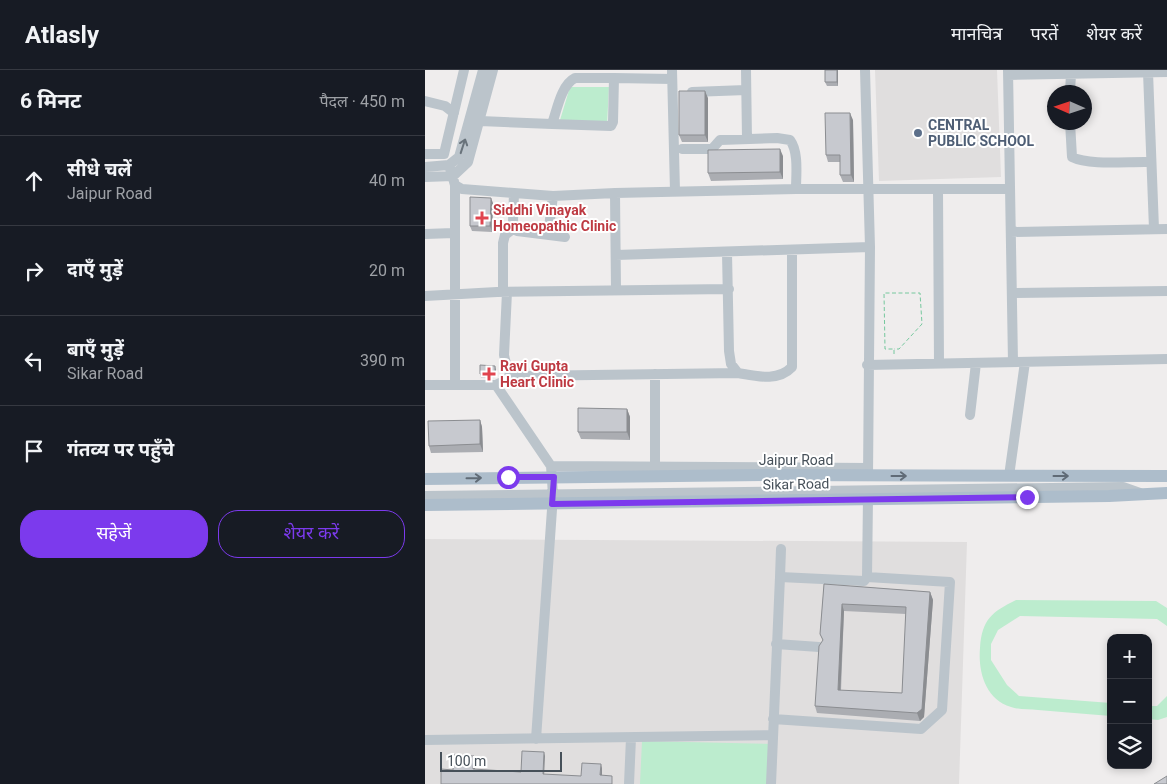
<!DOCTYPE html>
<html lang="hi">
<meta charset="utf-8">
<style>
:root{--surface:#171b24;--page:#20242c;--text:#f1f3f6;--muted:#9ea1a6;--line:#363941;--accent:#7c3aed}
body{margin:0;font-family:Roboto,"Noto Sans Devanagari",sans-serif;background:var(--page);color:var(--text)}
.controls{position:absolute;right:15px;bottom:15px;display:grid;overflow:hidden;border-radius:10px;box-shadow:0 2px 8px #0003}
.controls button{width:45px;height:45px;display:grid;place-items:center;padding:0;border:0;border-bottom:1px solid var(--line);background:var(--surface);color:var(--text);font:25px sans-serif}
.compass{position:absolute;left:622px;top:15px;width:45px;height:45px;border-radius:50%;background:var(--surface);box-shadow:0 2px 8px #0003;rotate:273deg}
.scale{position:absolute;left:15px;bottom:12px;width:122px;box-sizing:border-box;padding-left:5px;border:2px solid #465059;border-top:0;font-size:14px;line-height:18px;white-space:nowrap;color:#465059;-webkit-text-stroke:4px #fff;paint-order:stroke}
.stop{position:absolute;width:15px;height:15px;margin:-11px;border:4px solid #7c3aed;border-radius:50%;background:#fff}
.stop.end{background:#7c3aed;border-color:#fff;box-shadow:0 1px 5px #0008}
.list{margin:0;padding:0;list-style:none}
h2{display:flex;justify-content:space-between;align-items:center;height:65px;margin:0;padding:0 20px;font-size:21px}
h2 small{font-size:16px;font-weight:400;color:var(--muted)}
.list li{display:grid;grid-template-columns:32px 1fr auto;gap:15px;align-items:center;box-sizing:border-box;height:90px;padding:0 20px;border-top:1px solid var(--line)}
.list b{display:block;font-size:19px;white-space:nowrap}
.list p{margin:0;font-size:16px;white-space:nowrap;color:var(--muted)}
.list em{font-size:16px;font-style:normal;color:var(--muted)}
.actions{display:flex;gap:10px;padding:15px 20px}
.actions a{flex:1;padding:11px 0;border:1px solid var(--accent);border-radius:20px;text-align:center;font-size:18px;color:var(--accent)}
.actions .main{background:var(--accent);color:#fff}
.icon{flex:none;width:28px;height:28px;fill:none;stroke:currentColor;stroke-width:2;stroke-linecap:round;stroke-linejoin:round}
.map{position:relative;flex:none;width:742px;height:714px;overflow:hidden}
header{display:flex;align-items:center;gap:30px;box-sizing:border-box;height:70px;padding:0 25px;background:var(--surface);border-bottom:1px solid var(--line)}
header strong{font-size:24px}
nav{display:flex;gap:28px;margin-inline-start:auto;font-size:18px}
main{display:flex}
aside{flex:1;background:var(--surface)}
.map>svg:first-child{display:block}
.education{fill:#e0dede}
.green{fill:#bcecce}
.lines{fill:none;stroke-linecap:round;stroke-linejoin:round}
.path{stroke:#76c89e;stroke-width:1;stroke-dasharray:4 2.5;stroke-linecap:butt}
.minor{stroke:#bbc4cb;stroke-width:10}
.major{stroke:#adbdcb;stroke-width:12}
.wall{fill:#abadb2;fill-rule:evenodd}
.shaded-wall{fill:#8b8d91}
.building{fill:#c7c9cf;stroke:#8b8d91;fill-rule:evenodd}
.oneway{stroke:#69737b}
.oneway2{stroke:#606b76}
.route{stroke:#7c3aed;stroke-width:6}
.service-dot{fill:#5c6f8a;stroke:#fff;stroke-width:2}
.health-dot{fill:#e0444e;stroke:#fff;stroke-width:2}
.labels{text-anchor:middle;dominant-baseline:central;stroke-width:4;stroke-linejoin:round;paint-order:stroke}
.service-label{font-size:14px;font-weight:bold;fill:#4e5e75;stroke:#fff;text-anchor:start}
.health-label{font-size:14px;font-weight:bold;fill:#be3a42;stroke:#fff;text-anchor:start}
.street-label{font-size:14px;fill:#465059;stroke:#fff}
</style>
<header>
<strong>Atlasly</strong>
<nav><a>मानचित्र</a><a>परतें</a><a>शेयर करें</a></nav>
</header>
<main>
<aside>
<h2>6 मिनट<small>पैदल · 450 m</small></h2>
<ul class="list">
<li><svg class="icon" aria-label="ahead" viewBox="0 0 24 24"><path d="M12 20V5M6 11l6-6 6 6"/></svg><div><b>सीधे चलें</b><p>Jaipur Road</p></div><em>40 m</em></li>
<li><svg class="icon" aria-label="right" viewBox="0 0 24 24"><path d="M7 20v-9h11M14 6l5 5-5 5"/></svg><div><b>दाएँ मुड़ें</b></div><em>20 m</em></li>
<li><svg class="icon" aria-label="left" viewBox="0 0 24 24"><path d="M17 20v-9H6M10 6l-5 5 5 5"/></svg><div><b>बाएँ मुड़ें</b><p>Sikar Road</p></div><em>390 m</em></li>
<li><svg class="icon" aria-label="arrive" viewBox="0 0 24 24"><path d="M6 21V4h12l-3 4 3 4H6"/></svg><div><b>गंतव्य पर पहुँचे</b></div></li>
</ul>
<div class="actions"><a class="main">सहेजें</a><a>शेयर करें</a></div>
</aside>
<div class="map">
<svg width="742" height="714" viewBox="0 0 742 714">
<rect width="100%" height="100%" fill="#efeded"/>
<path class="education" d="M450,0H572L576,107L454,111Z
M0,469L542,472L534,714H0Z"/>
<path class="green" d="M145,17H184L182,55L135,50Z
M591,530L731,531L742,538V556L732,549L595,546L573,560L566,574V590L582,615L594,626L686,633V646C661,644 637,642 613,640C605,639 594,640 586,637C560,629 553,601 555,578C557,549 567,542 591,530Z
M742,626V647L733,650L723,649V636H732Z
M217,671L350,674L347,714H215Z"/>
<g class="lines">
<path class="path" d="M469,284V279H460L459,223H495L497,254L474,279H469"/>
<path class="minor" d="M247,0L250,121
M321,0L322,69
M440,0L445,177L443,406
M583,0L588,292
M723,2L729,159
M583,5L742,2
M189,8H150C136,15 132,40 127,54L186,56L188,52L189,8L247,9
M267,22L321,20
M645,22L646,4
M0,31L20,36L29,43
M55,51L127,54
M645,52L647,87C665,96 705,91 726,92
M257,79H287L295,70L352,68L365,70C374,82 371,105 371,119
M0,84H19L39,0
M24,95L30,115V314
M0,97L24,95L34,87L58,0
M0,107L28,106L43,92L68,0
M30,115L37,119L128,126L190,123L371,119H585
M513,120L514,293
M89,123L88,152L92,161L140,167
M190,123L191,220
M586,162L742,159
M0,164L29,163
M123,165L128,126
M302,183L304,281L306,294L313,303C331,306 353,312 367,297V180
M191,185L445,177
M78,222V173L80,165L89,158
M82,222L79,285C81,297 85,302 96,306L313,303
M587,223L742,221
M0,226L72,222L304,219
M442,295L742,289
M0,315H71L126,396L128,425L111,669
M71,315L81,310L87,302
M545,345L551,293
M126,396L443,398
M230,402V304
M584,406L600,292
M0,426L698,417L715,423
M355,507L356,479
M351,574L394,577
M348,649L496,659L517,640L525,512L442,507
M0,670L348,665
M204,714L206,668
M346,714L355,507L439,511L442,507L443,428"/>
<path class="major" d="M0,409L338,405L742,406
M0,435L684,426L742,423"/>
</g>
<path class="wall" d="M400,0H413V16H402L400,12Z
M283,28V72H257L254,65Z
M428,50L429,112H418L415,105V92H403L401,85Z
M358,86V109L286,111L283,103Z
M68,133L67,162L47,161L45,156Z
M71,300V307L56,308L55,304Z
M202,339L205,347V370L156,369L153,362Z
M55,350L57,357L58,382L6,383L4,376Z
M399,514L505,522L508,530L499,647L495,651L392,643L390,636L398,571L395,564ZM419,541L481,544L477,623L416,621Z"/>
<path class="shaded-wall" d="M412,0H413V16L412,12Z
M280,21L283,28V72L280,65Z
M425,43L428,50L429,112L426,105Z
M355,79L358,86V109L355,102Z
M66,128L68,133L67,162L65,156Z
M70,296L71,300V307L70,303Z
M202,339L205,347V370L202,362Z
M55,350L57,357L58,382L55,374Z
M505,522L508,530L499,647L495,651L492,643Z
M417,534L419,541L415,628L413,620Z
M119,682L120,686L119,708L118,704Z
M49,686L50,690V703L48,699Z
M176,694L177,698V709L175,705Z"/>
<path class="building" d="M400,0H412V12H400Z
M254,21H280V65H254Z
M400,43H425L426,105H415V85H401Z
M355,79V102L283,103V80Z
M45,127L66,128L65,156H45Z
M55,295L70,296V303L55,304Z
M153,338L202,339V362H153Z
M55,350V374L4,376L3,351Z
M399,514L505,522L497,639L492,643L390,636L394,576L398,570L395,564ZM417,534L481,537L477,623L413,620Z
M97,681L119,682L118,704L156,706L157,693L176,694L175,705L187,706V714H16V699L28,700L29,685L49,686L48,699L96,702Z
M742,706V714H729Z"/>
<defs><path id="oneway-shaft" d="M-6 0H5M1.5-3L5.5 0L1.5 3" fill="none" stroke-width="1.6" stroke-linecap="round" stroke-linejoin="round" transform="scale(1.25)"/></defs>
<use class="oneway" href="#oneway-shaft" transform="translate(38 76) rotate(-72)"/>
<g class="oneway2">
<use href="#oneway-shaft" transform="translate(474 406)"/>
<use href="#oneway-shaft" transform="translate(636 406)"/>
<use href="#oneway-shaft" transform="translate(49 408) rotate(-1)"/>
</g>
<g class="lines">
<path class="route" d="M83,407H129L127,434L602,427"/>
</g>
<circle class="service-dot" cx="493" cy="63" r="5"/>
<g class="health-dot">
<path d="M54.5 140.5h5v5h5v5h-5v5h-5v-5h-5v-5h5z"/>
<path d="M61.5 296.5h5v5h5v5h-5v5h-5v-5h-5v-5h5z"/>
</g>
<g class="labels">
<g class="service-label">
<text x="503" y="55">CENTRAL<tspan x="503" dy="16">PUBLIC SCHOOL</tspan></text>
</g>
<g class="health-label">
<text x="68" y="140">Siddhi Vinayak<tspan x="68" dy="16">Homeopathic Clinic</tspan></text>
<text x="75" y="296">Ravi Gupta<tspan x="75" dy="16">Heart Clinic</tspan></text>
</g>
<g class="street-label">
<text x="371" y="390">Jaipur Road</text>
<text transform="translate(371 414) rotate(-1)">Sikar Road</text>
</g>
</g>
</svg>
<div class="controls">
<button>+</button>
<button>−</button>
<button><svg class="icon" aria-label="layers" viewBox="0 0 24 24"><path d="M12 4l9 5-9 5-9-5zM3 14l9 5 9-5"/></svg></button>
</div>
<svg class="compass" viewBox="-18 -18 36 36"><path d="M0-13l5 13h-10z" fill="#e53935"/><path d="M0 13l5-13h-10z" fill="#9ea1a6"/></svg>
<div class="scale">100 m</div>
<div class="stop" style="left:83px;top:407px"></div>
<div class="stop end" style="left:602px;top:427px"></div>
</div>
</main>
